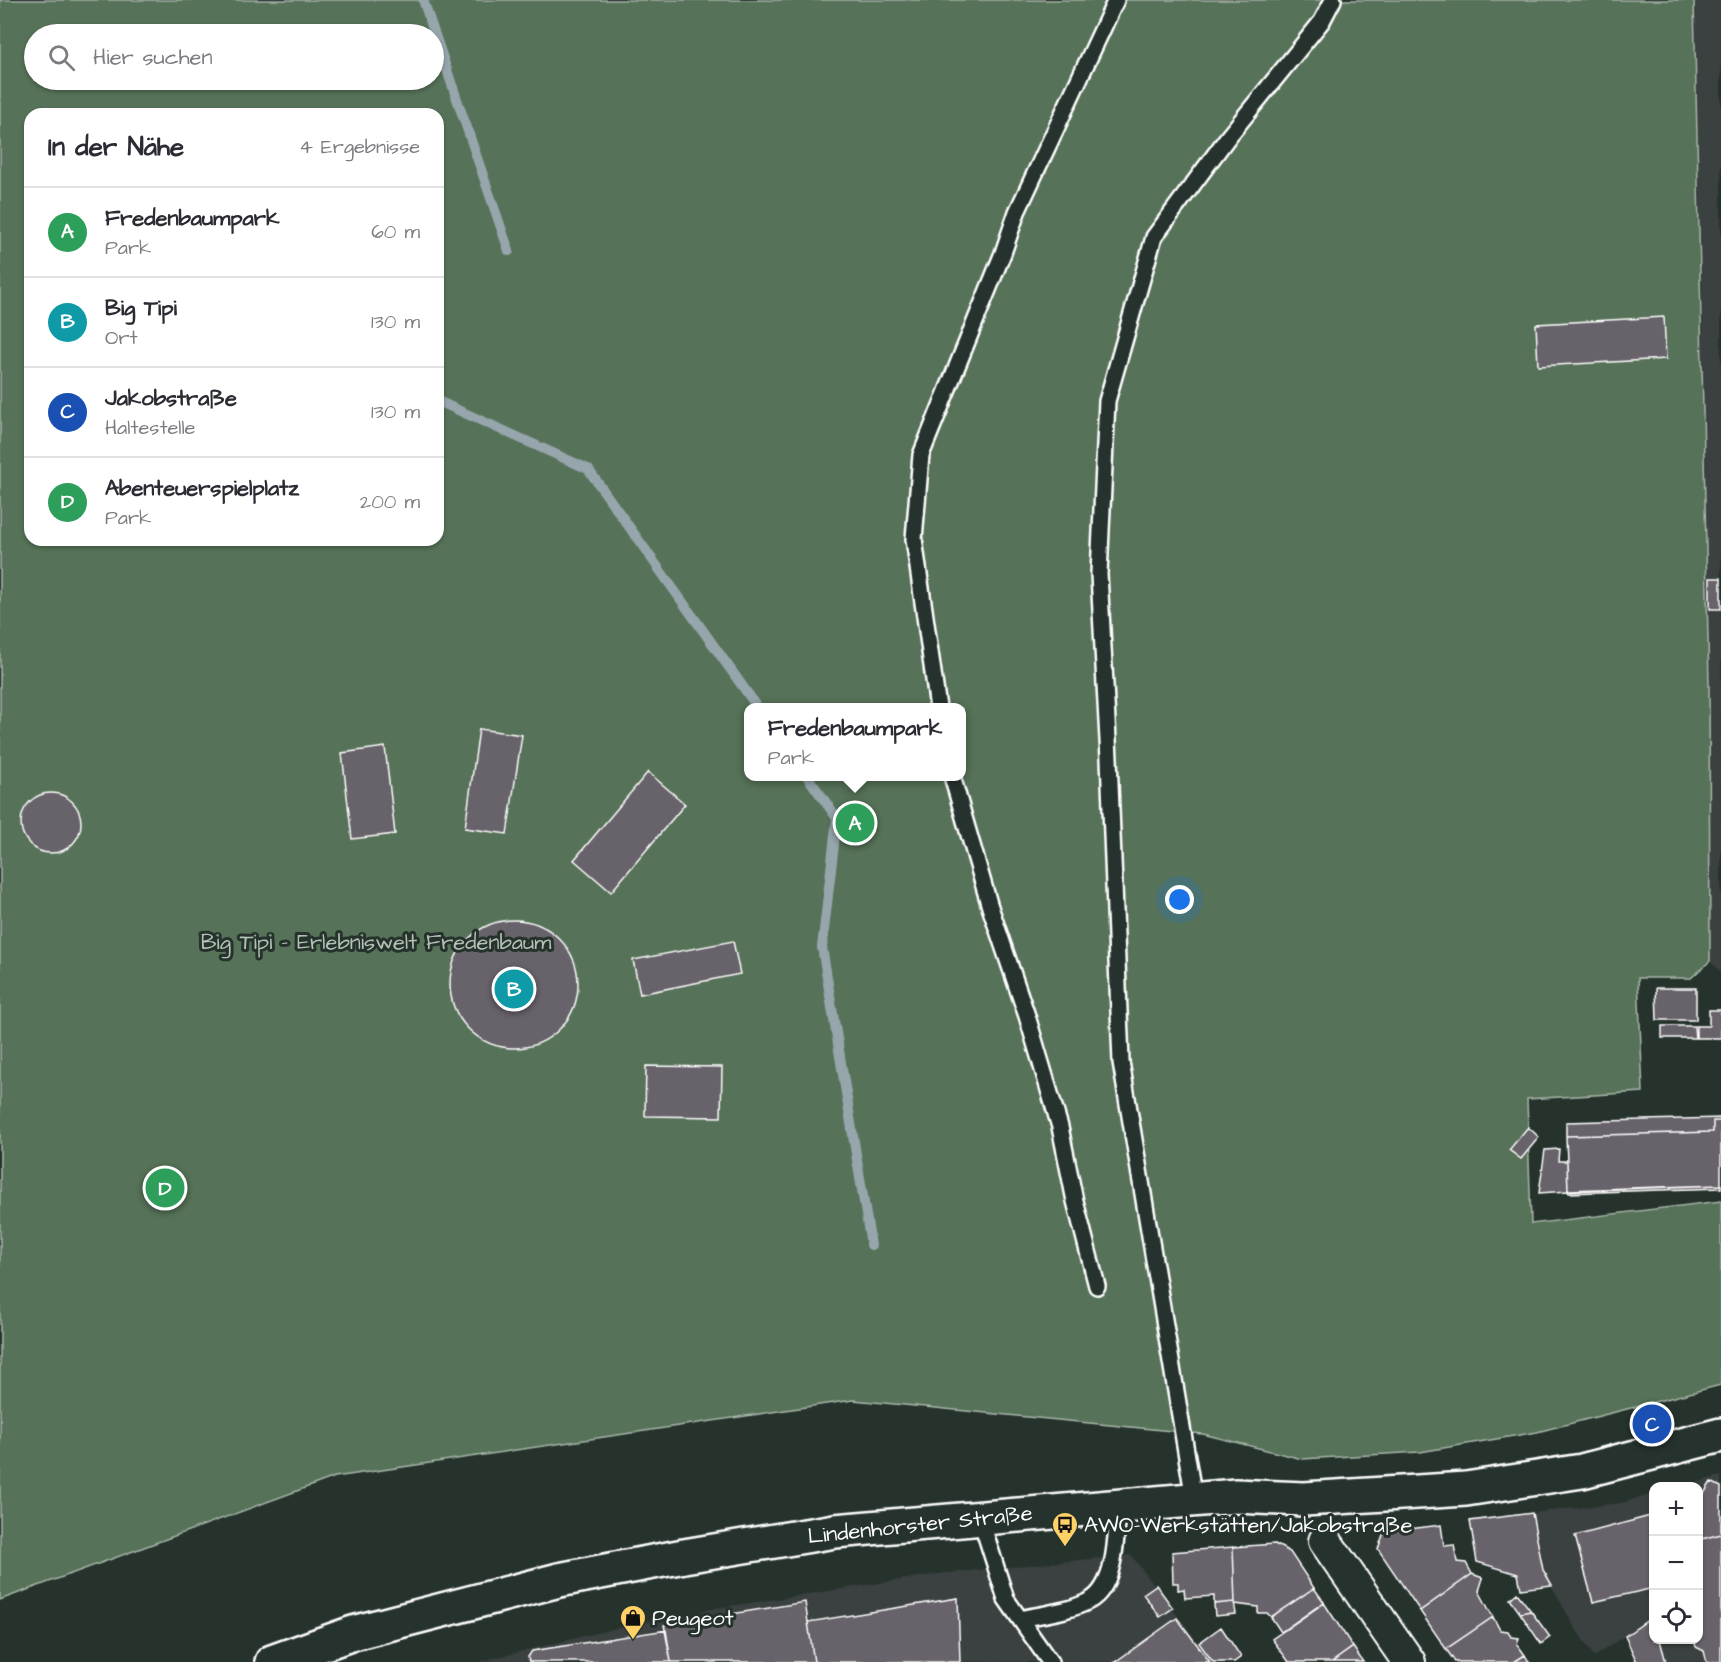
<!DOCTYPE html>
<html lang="de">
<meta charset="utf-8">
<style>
:root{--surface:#fff;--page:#f2f2f3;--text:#2b2b33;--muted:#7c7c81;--line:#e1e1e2;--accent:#8a764a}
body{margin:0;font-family:"Architects Daughter",sans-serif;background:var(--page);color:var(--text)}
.controls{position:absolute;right:18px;bottom:18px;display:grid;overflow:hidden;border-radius:12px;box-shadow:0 2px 4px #0004}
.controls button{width:54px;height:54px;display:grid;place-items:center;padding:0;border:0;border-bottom:2px solid var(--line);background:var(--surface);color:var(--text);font:30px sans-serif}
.you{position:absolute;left:1180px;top:900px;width:21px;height:21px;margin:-15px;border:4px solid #fff;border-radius:50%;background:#1a73e8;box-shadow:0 0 0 9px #1a73e833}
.badge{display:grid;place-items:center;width:39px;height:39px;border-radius:50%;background:var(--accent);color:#fff;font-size:20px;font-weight:700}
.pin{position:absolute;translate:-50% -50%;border:3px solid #fff;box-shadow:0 2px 6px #0006}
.popup{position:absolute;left:744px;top:703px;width:222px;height:78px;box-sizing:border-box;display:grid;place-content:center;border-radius:12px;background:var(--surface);filter:drop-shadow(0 2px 4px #0005);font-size:20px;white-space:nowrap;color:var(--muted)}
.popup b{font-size:22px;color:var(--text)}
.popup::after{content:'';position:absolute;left:50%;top:100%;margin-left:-12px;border:12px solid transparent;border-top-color:var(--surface)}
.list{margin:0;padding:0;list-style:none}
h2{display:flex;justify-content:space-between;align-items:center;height:78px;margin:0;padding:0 24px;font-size:26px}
h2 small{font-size:20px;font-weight:400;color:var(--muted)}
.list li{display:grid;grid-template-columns:39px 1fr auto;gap:18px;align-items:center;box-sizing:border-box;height:90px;padding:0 24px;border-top:2px solid var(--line)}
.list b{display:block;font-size:22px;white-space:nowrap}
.list p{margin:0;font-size:20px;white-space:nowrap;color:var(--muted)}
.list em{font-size:20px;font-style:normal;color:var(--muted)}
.icon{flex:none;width:33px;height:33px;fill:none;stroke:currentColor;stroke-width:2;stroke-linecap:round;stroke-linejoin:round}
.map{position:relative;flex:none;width:1721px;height:1662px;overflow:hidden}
.search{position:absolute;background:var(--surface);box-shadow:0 2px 4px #0004;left:24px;top:24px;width:420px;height:66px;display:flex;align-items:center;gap:15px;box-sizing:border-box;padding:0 21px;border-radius:33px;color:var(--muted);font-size:22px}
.panel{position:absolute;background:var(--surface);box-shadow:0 2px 4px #0004;left:24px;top:108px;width:420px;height:438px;border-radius:18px}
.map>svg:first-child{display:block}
.built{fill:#3a4140}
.green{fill:#567259;stroke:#aab8ac;stroke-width:1.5;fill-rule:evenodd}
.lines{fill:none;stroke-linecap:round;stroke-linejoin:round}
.stream{stroke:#96a6ac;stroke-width:10}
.building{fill:#68626b;stroke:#fff;stroke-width:1.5}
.lane-casing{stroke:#fff;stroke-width:20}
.street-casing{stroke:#fff;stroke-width:36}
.secondary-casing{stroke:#fff;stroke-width:38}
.lane{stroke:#26332d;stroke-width:15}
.street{stroke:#26332d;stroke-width:32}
.secondary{stroke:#26332d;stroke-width:33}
.labels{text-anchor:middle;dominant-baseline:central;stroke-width:6;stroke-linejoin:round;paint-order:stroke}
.park-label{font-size:22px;fill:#b3c0b4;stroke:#26332d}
.street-label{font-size:22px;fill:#fff;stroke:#26332d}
.poi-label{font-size:22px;fill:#fff;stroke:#26332d;text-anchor:start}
</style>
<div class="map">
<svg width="1721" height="1662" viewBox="0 0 1721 1662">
<rect width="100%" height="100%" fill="#26332d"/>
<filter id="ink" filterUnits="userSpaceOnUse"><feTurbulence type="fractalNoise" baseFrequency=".0167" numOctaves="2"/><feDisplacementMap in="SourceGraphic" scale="12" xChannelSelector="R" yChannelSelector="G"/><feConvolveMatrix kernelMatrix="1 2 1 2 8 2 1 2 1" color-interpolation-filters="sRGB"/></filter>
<g filter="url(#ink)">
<path class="built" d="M1694,0H1721V972L1710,961L1702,299Z
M1721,1476V1662H1666L1660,1640H1698V1486H1682Z
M1653,1494V1616L1594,1657L1572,1623L1543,1570L1532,1513L1621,1503Z
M1131,1555L1213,1662H478L613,1629L717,1608L939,1574Z"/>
<path class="green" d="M0,0H1694L1709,684L1710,961L1691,978H1638L1643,1092L1527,1099L1531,1224L1721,1201V1385L1537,1432L1420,1452L1302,1459L1203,1434L853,1400L335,1477L0,1600ZM34,34H434V80H34ZM30,114H438V540H30ZM748,708H962V776H748Z"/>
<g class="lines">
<path class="stream" d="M423,0L509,251
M438,401L588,469L758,708
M807,776L837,818L822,947L871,1245"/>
</g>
<path class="building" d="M1664,317L1666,359L1538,366L1536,324Z
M1710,578H1721V609H1710Z
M479,729L522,735L507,834L465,828Z
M385,747L395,834L352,839L342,753Z
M648,772L685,804L611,892L574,860Z
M21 823a30 30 0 1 1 60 0a30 30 0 1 1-60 0Z
M450 984a64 64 0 1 1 128 0a64 64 0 1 1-128 0Z
M733,941L740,974L640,994L633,960Z
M1656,988H1696V1020H1657Z
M1709,1010H1721V1038H1696V1026H1709Z
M1662,1026H1694L1695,1038H1662Z
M646,1066L722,1067L721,1117L645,1116Z
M1721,1118V1121H1713V1132L1566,1136V1122Z
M1713,1121H1721V1185L1568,1190L1566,1136L1713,1132Z
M1528,1127L1539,1137L1521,1159L1509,1150Z
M1559,1149L1558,1161H1567L1568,1191L1539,1193L1545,1150Z
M1721,1185V1188L1569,1193L1568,1191Z
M1711,1482L1721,1487V1534L1698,1540V1503Z
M1532,1513L1543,1570L1552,1585L1521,1589L1518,1574L1477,1562L1470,1521Z
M1654,1515V1588L1593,1602L1575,1536Z
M1441,1525L1444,1546L1454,1545L1457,1562L1466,1563L1472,1574L1420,1611L1378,1549L1384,1532Z
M1721,1534V1662H1707L1704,1651L1696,1647L1694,1640H1698V1540Z
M1275,1544L1290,1552L1314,1588L1271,1617L1267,1613H1258V1607L1235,1604L1233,1547Z
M1233,1547L1235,1604L1234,1602L1214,1604V1596L1185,1598L1184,1589L1178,1590V1583H1173L1172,1552Z
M1472,1574L1483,1578L1479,1591L1493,1617L1446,1649L1420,1611Z
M1156,1585L1173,1608L1160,1617L1143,1594Z
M1314,1588L1324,1602L1281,1632L1271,1617Z
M1517,1593L1531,1611L1520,1613L1510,1599Z
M958,1598L960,1662H814L808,1622Z
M805,1602L814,1662H671L664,1625Z
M1234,1602L1236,1614L1215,1616L1214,1604Z
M1324,1603L1353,1647L1332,1662H1289L1272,1639Z
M1531,1611L1550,1637L1541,1644L1520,1613Z
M1654,1616V1640H1660L1666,1662H1637L1625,1636Z
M1493,1617L1500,1630L1508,1631L1511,1637L1519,1638L1517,1644L1525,1655L1514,1662H1455L1446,1649Z
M1177,1618L1210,1662H1115Z
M1221,1627L1241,1657L1234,1662H1213L1199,1643Z
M666,1630L671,1662H529L528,1657L532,1651Z
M1353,1647L1363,1662H1332Z
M1525,1655L1529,1662H1514Z"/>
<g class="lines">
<defs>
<path id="lane" d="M938,708L914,539L921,455L1003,253L1017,212L1116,0
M952,776L990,907L1027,1016L1060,1127L1075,1201L1097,1286
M1194,1499L1121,1062L1109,758L1099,574L1107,401L1154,237L1228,137L1322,21L1333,0
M980,1517L1006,1599L1050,1662
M1020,1619C1042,1614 1068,1612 1089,1601C1117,1586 1116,1534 1118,1506"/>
<path id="street" d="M1325,1541L1409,1662"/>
<path id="secondary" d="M272,1662L353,1633L559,1580L684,1556L835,1531L1236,1496L1304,1499L1466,1489L1582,1471L1721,1435"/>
</defs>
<use href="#lane" class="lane-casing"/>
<use href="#street" class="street-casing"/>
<use href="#secondary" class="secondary-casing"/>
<use href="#lane" class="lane"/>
<use href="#street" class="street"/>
<use href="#secondary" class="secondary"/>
</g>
</g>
<defs>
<symbol id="bus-pin" viewBox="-11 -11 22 30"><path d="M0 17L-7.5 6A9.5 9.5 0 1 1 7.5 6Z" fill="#ffd166" stroke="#26332d"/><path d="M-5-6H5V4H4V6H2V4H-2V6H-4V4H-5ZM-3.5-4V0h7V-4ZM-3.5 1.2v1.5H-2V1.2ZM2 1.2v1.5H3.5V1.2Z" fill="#111"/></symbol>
<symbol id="shop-pin" viewBox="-11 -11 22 30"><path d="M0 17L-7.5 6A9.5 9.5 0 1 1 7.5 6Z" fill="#ffd166" stroke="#26332d"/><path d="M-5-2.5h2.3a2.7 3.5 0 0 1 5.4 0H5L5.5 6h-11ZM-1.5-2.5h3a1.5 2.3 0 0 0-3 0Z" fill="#111"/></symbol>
</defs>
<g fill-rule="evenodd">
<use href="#bus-pin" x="1050" y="1510" width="30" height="40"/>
<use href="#shop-pin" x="618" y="1603" width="30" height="40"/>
</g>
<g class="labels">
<g class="park-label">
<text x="376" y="942">Big Tipi - Erlebniswelt Fredenbaum</text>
</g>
<g class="street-label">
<text transform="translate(920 1525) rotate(-6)">Lindenhorster Straße</text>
</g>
<g class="poi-label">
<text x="1084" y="1525">AWO-Werkstätten/Jakobstraße</text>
<text x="652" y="1618">Peugeot</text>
</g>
</g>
</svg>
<div class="controls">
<button>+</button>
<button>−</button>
<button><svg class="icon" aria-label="locate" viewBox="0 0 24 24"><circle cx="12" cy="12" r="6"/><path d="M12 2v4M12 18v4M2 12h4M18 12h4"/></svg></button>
</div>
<div class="you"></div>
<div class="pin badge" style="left:855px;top:823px;background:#2e9e5b">A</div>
<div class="popup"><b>Fredenbaumpark</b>Park</div>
<div class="pin badge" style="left:514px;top:989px;background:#0f9aa8">B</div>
<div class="pin badge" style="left:1652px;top:1424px;background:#1a4fb4">C</div>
<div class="pin badge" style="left:165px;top:1188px;background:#2e9e5b">D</div>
<div class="search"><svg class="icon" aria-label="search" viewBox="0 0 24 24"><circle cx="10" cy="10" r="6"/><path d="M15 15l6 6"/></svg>Hier suchen</div>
<section class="panel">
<h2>In der Nähe<small>4 Ergebnisse</small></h2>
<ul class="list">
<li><span class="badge" style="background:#2e9e5b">A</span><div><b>Fredenbaumpark</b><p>Park</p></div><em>60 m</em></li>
<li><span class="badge" style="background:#0f9aa8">B</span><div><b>Big Tipi</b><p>Ort</p></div><em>130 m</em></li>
<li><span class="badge" style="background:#1a4fb4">C</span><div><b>Jakobstraße</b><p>Haltestelle</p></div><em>130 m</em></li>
<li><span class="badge" style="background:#2e9e5b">D</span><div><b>Abenteuerspielplatz</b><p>Park</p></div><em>200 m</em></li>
</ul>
</section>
</div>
